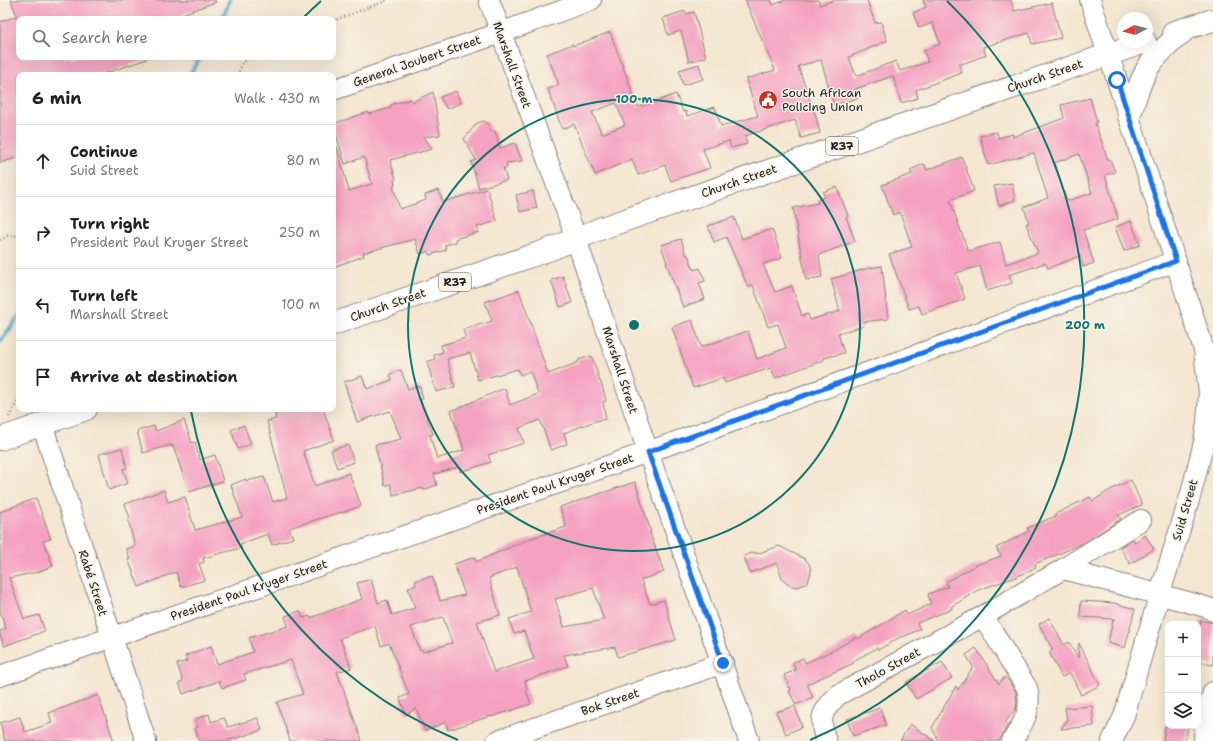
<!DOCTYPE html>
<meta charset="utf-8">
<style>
:root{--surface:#fff;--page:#f2f2f2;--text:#222;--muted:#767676;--line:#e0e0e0}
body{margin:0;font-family:"Shantell Sans",sans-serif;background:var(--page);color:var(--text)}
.controls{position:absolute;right:12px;bottom:12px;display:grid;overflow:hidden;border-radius:8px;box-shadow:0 4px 16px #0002}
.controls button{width:36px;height:36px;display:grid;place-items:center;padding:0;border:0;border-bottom:1px solid var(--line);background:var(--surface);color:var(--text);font:20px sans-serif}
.compass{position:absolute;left:1117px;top:12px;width:36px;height:36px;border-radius:50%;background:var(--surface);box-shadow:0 4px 16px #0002;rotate:263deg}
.stop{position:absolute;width:12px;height:12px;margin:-9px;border:3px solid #1a73e8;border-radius:50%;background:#fff}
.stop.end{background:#1a73e8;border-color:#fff;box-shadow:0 1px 4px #0008}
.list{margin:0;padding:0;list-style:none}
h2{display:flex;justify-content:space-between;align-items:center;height:52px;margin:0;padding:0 16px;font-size:17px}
h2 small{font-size:13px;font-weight:400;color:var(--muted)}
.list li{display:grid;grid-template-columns:26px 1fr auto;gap:12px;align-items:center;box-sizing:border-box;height:72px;padding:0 16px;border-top:1px solid var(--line)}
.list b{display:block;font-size:15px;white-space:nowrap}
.list p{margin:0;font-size:13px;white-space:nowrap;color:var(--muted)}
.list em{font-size:13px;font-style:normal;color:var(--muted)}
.icon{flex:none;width:22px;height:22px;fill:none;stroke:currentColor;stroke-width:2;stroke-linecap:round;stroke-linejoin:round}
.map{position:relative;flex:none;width:1213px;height:741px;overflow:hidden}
.search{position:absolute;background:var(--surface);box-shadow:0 4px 16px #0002;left:16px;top:16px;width:320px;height:44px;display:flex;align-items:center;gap:10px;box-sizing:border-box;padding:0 14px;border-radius:8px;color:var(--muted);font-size:15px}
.panel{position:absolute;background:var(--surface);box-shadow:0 4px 16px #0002;left:16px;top:72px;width:320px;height:340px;border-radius:8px}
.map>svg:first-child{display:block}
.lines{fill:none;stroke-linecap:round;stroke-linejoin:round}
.stream{stroke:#47a6c6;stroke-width:4.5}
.building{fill:#f5a2c1;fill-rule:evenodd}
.minor-casing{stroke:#888176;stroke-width:22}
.major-casing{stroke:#888176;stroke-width:24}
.path{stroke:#888176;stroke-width:2.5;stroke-dasharray:1 3;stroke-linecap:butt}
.minor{stroke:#fff;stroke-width:20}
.major{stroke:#fff;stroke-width:22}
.route{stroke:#1a73e8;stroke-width:5}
.ring{fill:none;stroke:#0f766e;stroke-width:2}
.labels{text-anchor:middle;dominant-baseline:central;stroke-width:3;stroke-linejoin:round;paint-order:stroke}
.shield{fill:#f7f3e8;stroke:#5e5c59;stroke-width:1}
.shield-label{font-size:11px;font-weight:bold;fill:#1c1c1c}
.street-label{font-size:12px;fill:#1c1c1c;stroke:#f7f3e8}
.poi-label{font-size:12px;fill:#1c1c1c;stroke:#f7f3e8;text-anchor:start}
.centre{fill:#0f766e;stroke:#f7f3e8;stroke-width:2}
.ring-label{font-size:12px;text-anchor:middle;font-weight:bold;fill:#0f766e;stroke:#f7f3e8;stroke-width:3;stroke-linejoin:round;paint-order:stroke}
</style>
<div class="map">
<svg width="1213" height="741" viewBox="0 0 1213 741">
<rect width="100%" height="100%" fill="#f7f3e8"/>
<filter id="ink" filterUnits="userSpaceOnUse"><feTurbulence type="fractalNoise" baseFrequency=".025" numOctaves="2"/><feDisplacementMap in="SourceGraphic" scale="8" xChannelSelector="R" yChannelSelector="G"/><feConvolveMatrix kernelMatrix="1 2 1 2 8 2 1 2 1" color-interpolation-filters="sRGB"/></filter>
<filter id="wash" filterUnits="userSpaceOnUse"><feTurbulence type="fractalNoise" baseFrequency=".012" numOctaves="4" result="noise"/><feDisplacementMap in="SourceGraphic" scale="16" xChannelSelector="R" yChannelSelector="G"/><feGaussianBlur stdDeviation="0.9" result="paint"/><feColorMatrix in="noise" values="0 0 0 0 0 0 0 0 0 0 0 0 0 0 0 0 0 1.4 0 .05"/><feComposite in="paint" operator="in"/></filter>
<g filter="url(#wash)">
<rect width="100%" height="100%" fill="#f4e6d0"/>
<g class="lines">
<path class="stream" d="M222,19L230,0
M189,75L201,57
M0,342L19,316"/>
</g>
<g id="blocks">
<path class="building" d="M11,0H215L216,2L185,13L177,19H19V57H146L147,59L100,75H19V157L0,163V22L17,16Z
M745,0H771L773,5L785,0H818L820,5L834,0H867L875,23L881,22L887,41L849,57L856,76L896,61L900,71L928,62L924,51L940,44L933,23L919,28L913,13L926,7L923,0H1011L1014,11L1052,3L1061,38L1032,44L1029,33L983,47L986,55L959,65L962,73L916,90L918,98L901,103L893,76L855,89L858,98L834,105L821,60L798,66L816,117L820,133L801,138L795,120L745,136L747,144L731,148L729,141L703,149L710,168L671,181L665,165L638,175L632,159L595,175L574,124L562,129L548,89L559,85L547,54L573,44V46L610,32L638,107L655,102L676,94L683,112L686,111L687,116L715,107L721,126L758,116L746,79L775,70ZM616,103L625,125L602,134L592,112Z
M685,11L686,14L694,12L706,57L689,62L681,31L668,35L663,18Z
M699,64L703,79L683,85L679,70Z
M456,91L461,103L447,109L440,97Z
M433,92L440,135L424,137L432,149L390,160L396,179L394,180L395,185L393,186L400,209L426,200L425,195L438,190L443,202L487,189L497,221L477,227L479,232L455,239L456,242L445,245L446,250L430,255L429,251L420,254L415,239L363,253L364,256L333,267V148L337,147L349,191L372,184L364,157L345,164L333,124L368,112L369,114L391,108L390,105L411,99L412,102Z
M1090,98L1097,122L1095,123L1108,160L1110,159L1115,172L1105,175L1118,219L1083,230L1094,263L1083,267L1080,256L1048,268L1045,263L1009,275L1012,283L987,291L980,266L956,273L965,299L922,314L919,306L909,309L889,254L912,247L900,212L893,215L882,185L912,174L910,170L924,164L927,170L962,157L974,191L950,200L968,251L1000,242L1006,264L1038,253L1026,224L1029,223L1024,207L1048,198L1034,153L988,165L980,136L997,132L998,138L1013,134V137L1064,118L1061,105ZM1079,154L1092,193L1067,201L1054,163Z
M484,121L489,124L490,131H495L500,148L515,143L522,161L506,163L507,168H503L507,180L479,188L471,162L476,160L464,139L477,123Z
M1012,183L1015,200L999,206L994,186Z
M837,187L848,216L846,217L855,241L819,255L822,277L806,280L793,208L818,203L817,200L825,197L823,192Z
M533,191L537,208L520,212L516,195Z
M734,217L742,239L772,229L782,258L763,264L775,292L792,286L802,316L808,314L810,320L840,311L831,279L869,268L882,266L888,319L863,322L864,326L838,333L844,353L824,358V360L775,378L771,368L725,383L723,378L693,388L672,327L692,320L701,347L748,331L757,359L786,348L778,324L768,327L753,285L748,287L726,237L714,242L708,226Z
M1131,221L1140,245L1124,251L1115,227Z
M681,239L686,255H688L694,270L700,268L705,281L699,283L705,299L683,307L666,263H667L661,245Z
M563,276L572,303L560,307L551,280Z
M519,290L548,374L579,362L578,360L592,356L600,382H601L606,401L603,402L606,419L595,421L564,433L567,444L551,450L540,420L519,428L524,443L488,455L491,462L460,472L459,467L434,474L437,485L423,490V488L393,495L391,484L385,486L375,445L401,439L390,411L357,422L344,382L362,376L367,389L392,380L390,374L401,370L408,389L420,386L423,399H420L433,434L430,435L437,459L464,450L451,411L505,388L510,405L538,394L530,371L520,375L518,369L478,380L470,353L447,359L455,387L436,392L427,362L435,359L434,355L443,352L441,345L466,338L463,330L492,321L485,302Z
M274,409H323L334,440L303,451L315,486L349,473L361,506L341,513V512L289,528L293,538L272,545L268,534L240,544L241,548L203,558L204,562L199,564L205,580L181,587L176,572L139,587L128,559H130L126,549L135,546L128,519L130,518L125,504L164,490L168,502L185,497L195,530L242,517L231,485L246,479V481L264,477L273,502L287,498L267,421L276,419Z
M184,420L192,443L195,442L200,460L215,455L223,481L189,492L173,446L171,447V445L143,453L137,431L154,426L156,431Z
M244,425L251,444L238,449L231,430Z
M348,445L354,462L337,468L331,450Z
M122,448L127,468L123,469L128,483L109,490L99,454Z
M1131,480L1142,505L1118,515L1121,519L1084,543L1035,564L1036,567L1016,577L978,590L951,607L952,609L917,623L920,629L903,637L902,636L878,650L877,648L853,661L854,663L807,684L813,697L796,705L789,691L791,690L784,675L796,670L792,663L803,658L805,663L834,650L856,637L858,639L905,610L907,615L931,604L928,594L948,587L946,582L976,565L1001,556L996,548L1029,531L1027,528L1056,516L1055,514L1090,497L1093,501L1110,490Z
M635,482L651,532L650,533L664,572L641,580L650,604L664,600L676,640L618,657L615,647L564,655L568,666L525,681L527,689L526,690L531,704L491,717V716L448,730L446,722L425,731L416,708L406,715L400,698L409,694L389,643L381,646L375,626L340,638L351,668L337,672L362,741H290L277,702L303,694L291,660L244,674L246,680L222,688L219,681L183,694L179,683L183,681L177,664L187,661L185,656L211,646L217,664L253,652L249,638L288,626L285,616L300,611L303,618L310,616V618L362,599L357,583L371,579L378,603L387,600L392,615L415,608L408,588L416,585L415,581L432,576L440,601L465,595L454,564L475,557L476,562L529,539L566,527L560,507ZM517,567L531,612L509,619L514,634L524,631L534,659L494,672L477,622L500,615L489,578ZM593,588L604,620L564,627L555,599ZM443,617L452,643L423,652L422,650L420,651L411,627Z
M36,498L51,539L43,541L53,566L38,572L9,578L24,619L39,615L45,631L4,646L0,635V631L6,629L0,611V512Z
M1145,535L1154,549L1130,564L1120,547L1133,539L1135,542Z
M779,546L805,559L809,564L811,570L810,576L808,581L803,585L797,587L791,586L786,583L782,579L777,563L750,573L744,556L755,552L756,554Z
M1081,601L1114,603L1135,609L1125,648L1108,643L1113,620L1115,619L1080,617Z
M1049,618L1064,645L1069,642L1078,658L1079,643L1100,685L1081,695L1070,673L1062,677L1049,652L1053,650L1039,624Z
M1201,620L1213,623V665L1198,662V633Z
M976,648L999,684L1005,677L1008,680L1016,692L1017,702L1016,709L1005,722L1008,725L999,741H939L932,728L956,686L958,690L973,667L966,655Z
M942,662L952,678L916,699L906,682Z
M98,695L114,741H5L0,723L20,717L25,732L52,723L49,713Z
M795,706L802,727L786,734L776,712Z
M1092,706L1094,726L1061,729L1067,720L1065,708Z
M880,708L886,725L853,736L847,719Z
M209,714L211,722L224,718L228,727L258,718L262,730L227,741H199L195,728L198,727L195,719Z
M910,724L935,741H900Z
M1165,726H1188L1185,741H1163Z"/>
</g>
</g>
<g filter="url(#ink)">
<use href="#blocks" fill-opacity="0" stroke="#888176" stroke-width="1"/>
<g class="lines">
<defs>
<path id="minor" d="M489,0L571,224L648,452L749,741
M1090,0L1117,80L1204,350L1209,393L1207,423L1204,442L1190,497L1160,593L1124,716L1112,741
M333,90L500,33L591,0
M42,424L146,741
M1063,569C1112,583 1161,594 1209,608L1213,611
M983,616L1027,688C1033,710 1023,723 1012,741
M0,676L648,452L1176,261
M497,741L723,663
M826,741C818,718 822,711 838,695L983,616L1063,569L1141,520
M1204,741L1205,721L1213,692"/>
<path id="major" d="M1174,32L1213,20
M1129,116C1135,100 1139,81 1149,66C1159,51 1174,40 1187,28
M333,324L551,249L602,228L1145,42
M0,439L86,409"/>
</defs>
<use href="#minor" class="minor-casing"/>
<use href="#major" class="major-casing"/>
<path class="path" d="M333,21L388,0
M237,75L243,62L252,57
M0,240L9,235L19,236
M9,417L19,398"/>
<use href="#minor" class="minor"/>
<use href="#major" class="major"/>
</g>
</g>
<g class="lines" filter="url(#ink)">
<path class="route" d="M723,663L648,452L1176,261L1117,80"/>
</g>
<g class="ring">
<circle cx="634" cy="325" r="226"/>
<path d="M458 740A451 451 0 0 1 191 411M304 17A451 451 0 0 1 321 1M947 1A451 451 0 0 1 810 740"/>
</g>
<defs>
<symbol id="civic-disc" viewBox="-11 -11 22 22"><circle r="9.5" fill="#c8321e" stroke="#f7f3e8"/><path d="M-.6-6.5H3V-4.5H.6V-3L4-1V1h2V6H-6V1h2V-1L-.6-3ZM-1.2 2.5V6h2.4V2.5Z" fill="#fff"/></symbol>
</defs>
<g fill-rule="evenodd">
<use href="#civic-disc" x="757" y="89" width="22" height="22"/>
</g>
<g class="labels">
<g class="shield">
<rect x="826" y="137" width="32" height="18" rx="3"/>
<rect x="439" y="273" width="32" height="18" rx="3"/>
</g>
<g class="shield-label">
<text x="842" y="146">R37</text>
<text x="455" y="282">R37</text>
</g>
<g class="street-label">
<text transform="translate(417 61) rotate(-19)">General Joubert Street</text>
<text transform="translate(512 65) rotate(70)">Marshall Street</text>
<text transform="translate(1045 76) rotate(-19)">Church Street</text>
<text transform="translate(739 181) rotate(-19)">Church Street</text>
<text transform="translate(388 305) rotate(-19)">Church Street</text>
<text transform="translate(620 370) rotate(72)">Marshall Street</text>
<text transform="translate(555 484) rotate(-19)">President Paul Kruger Street</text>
<text transform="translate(1185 510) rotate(-74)">Suid Street</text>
<text transform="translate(93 583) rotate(72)">Rabé Street</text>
<text transform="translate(249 590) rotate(-19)">President Paul Kruger Street</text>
<text transform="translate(888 668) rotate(-29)">Tholo Street</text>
<text transform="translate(610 702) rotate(-19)">Bok Street</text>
</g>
<g class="poi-label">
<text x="782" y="93">South African<tspan x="782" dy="14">Policing Union</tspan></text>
</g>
</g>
<circle cx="634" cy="325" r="6" class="centre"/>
<g class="ring-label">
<text x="634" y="103">100 m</text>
<text x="1085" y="329">200 m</text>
</g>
</svg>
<div class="controls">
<button>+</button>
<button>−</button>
<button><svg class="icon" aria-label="layers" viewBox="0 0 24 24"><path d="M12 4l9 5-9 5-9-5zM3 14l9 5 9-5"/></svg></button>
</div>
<svg class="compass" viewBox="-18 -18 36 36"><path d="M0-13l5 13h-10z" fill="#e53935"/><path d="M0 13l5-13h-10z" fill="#767676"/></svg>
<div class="stop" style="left:1117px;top:80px"></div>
<div class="stop end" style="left:723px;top:663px"></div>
<div class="search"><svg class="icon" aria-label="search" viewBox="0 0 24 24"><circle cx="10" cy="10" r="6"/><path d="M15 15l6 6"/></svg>Search here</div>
<section class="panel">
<h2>6 min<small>Walk · 430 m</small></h2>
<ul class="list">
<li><svg class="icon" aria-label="ahead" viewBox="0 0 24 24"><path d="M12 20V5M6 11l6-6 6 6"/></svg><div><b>Continue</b><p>Suid Street</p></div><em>80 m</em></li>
<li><svg class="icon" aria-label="right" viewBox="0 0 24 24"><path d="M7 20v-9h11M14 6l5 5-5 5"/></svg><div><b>Turn right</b><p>President Paul Kruger Street</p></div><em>250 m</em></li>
<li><svg class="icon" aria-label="left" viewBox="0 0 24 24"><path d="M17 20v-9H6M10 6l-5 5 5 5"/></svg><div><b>Turn left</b><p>Marshall Street</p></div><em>100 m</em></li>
<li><svg class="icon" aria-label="arrive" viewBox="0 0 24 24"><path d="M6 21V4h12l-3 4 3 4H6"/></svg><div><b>Arrive at destination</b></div></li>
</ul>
</section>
</div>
